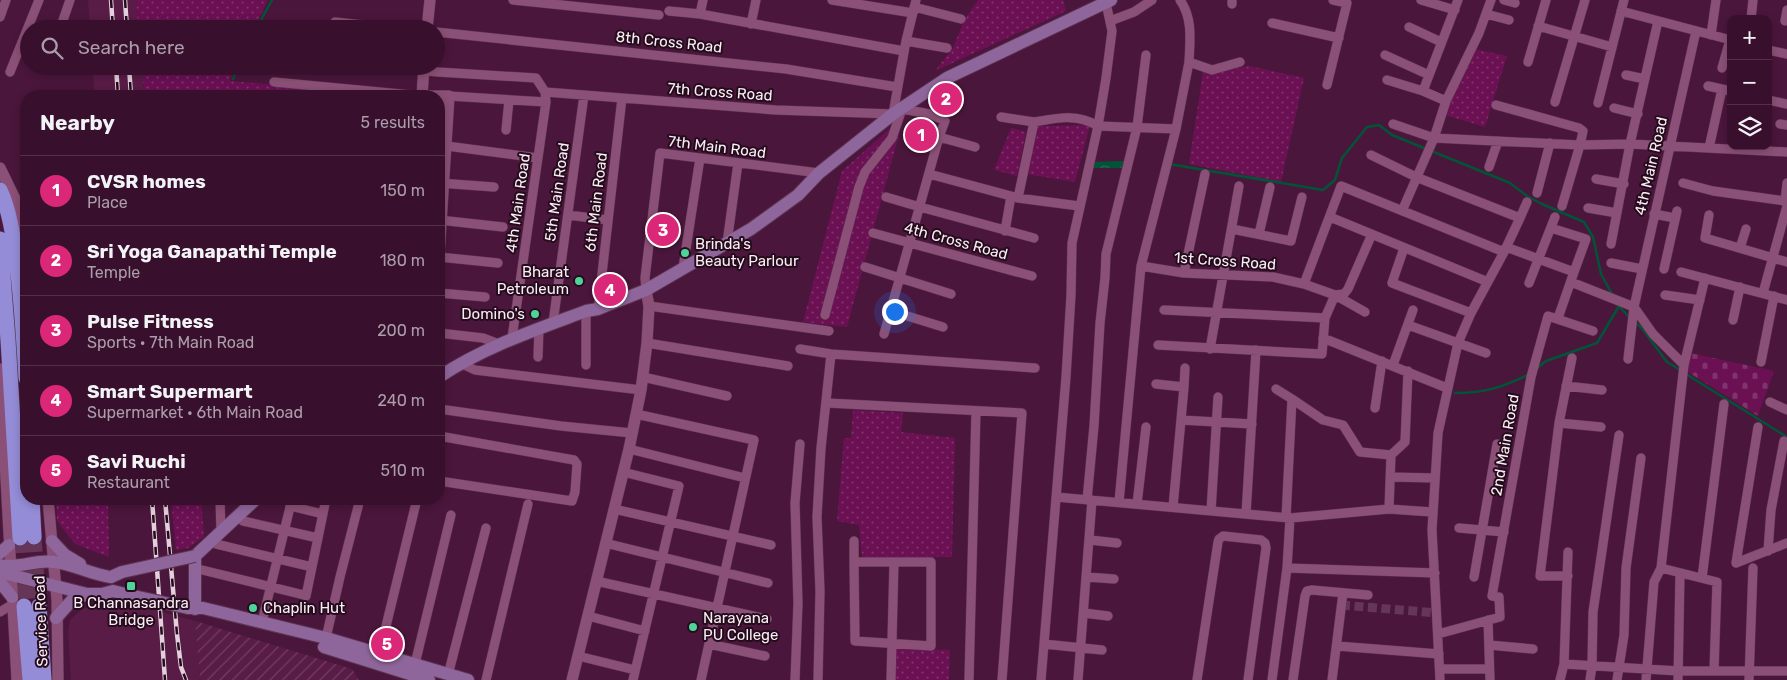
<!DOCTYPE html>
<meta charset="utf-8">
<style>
:root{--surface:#38102d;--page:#3f1935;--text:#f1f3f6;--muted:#ab9daa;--line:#523049;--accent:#db2777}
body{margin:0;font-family:Rubik,sans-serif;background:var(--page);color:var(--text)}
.controls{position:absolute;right:15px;top:15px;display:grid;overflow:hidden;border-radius:10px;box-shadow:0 2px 8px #0003}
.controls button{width:45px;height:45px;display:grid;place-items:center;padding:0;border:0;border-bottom:1px solid var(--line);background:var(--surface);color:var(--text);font:25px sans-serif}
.you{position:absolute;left:894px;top:311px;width:18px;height:18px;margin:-12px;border:4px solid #fff;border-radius:50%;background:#1a73e8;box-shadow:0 0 0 8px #1a73e833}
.badge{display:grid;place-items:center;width:32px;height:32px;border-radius:50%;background:var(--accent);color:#fff;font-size:16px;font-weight:700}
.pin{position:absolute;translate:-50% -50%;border:2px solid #fff;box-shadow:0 1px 5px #0006}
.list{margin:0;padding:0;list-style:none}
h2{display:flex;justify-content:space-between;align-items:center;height:65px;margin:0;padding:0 20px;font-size:21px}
h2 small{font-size:16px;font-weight:400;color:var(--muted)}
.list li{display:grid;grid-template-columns:32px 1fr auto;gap:15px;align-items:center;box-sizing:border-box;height:70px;padding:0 20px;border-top:1px solid var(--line)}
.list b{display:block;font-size:19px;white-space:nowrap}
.list p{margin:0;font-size:16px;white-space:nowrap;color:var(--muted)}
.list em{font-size:16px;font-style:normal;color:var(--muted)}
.icon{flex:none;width:28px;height:28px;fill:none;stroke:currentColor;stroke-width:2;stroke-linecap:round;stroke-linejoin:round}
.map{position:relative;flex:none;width:1787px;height:680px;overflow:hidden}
.search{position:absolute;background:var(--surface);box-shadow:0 2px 8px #0003;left:20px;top:20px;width:425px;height:55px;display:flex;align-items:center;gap:12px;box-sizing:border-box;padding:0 18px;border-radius:28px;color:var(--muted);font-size:19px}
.panel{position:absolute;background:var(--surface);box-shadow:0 2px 8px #0003;left:20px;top:90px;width:425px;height:415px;border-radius:20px}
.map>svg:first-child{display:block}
.built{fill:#591c47}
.industrial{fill:url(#industrial-furrows)}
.grass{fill:url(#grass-dots)}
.cemetery{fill:url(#cemetery-stones)}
.water{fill:url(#water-waves)}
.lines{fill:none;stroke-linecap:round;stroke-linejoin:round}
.stream{stroke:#005537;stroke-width:2.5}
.minor-tunnel{stroke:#653658;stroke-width:9;stroke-dasharray:9 4.5;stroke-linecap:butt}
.trunk-tunnel{stroke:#653658;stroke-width:15;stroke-dasharray:15 8;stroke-linecap:butt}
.minor-casing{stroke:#5b3450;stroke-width:10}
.tertiary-casing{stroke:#5b3450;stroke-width:12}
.secondary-casing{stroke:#5b3450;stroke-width:14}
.trunk-casing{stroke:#5b3450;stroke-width:16}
.minor{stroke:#8b5077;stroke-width:9}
.tertiary{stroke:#8b5077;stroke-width:11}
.secondary{stroke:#8f669b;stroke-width:12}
.trunk{stroke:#948cd7;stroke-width:15}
.rail-casing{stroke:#e3d0dc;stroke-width:4.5}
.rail{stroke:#240c1c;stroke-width:2.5;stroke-dasharray:8;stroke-linecap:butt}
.secondary-bridge-casing{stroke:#5b3450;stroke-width:14;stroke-linecap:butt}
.secondary-bridge{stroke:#8f669b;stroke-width:12}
.poi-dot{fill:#4fd399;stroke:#240c1c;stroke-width:2}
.labels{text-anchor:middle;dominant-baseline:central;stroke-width:4;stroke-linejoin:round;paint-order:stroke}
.street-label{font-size:15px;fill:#fbedf5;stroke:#240c1c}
.poi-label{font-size:15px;fill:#fbedf5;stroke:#240c1c;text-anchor:start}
</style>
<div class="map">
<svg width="1787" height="680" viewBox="0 0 1787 680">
<defs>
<pattern id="industrial-furrows" width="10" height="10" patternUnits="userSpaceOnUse" patternTransform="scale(1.25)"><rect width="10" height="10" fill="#591c47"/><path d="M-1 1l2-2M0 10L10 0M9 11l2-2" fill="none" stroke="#723d62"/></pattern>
<pattern id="grass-dots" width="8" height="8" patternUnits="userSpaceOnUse" patternTransform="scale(1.25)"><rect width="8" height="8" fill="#6a1053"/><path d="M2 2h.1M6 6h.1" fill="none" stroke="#80336c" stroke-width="1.8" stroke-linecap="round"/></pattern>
<pattern id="cemetery-stones" width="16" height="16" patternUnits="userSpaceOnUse" patternTransform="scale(1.25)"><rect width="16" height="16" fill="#6a1053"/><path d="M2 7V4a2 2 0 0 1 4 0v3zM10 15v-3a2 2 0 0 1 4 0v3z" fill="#80336c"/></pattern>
<pattern id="water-waves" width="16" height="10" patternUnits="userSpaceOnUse" patternTransform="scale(1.25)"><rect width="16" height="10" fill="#005537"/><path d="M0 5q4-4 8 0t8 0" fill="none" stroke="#266e55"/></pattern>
</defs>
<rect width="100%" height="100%" fill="#4b163c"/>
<path class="built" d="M88,0H136L138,29H90Z
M92,66H142L144,96H95Z
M125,602L195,621L200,680H71L68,631L70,620L82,609L100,603Z"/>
<path class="industrial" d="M195,621L352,669L359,680H200Z"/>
<path class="grass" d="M136,0H268L254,29H138Z
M978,0H1063L1066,11L935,71L953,48L964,20Z
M1475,49L1507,56L1485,127L1445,115Z
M142,66H237L230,81L332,90L331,96H144Z
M1249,66L1304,78L1281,182L1189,164L1203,72Z
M904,116L847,327L803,322L842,171Z
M1090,125L1075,182L1026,174L1037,126Z
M1011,128L1026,132L1017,176L994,170Z
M853,410L903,413L901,432L955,438L952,557H862L859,525L837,521L844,438H851Z
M56,499H108L109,557L75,544L57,521Z
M171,499H201L204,537L188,548L176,550Z
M895,648L950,650L949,680H895Z"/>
<path class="cemetery" d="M1690,353L1774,371L1758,416L1688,372Z"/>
<path class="water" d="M1125,161L1121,168H1090L1092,162Z"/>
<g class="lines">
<path class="stream" d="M256,29L272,0
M233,79L239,66
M1169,164L1323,190L1335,180L1342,158L1367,127L1379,125L1392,135L1510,183L1527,196L1542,204L1584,222L1593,237L1601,274L1612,294
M1617,304L1630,318
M1634,322L1641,327L1667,362L1682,371
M1536,369L1546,361L1597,343L1619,306
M1686,374L1787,437
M1455,393C1487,393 1502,387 1530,374"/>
<path class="minor-tunnel" d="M1341,605L1437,613"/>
<path class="trunk-tunnel" d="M34,537L39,606
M20,538L24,606"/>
<defs>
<path id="minor" d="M513,0L659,15
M832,0L913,13
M1180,0C1193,18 1190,41 1189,62
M1232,0V4
M1421,0L1455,10
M1504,0L1515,3
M914,7L961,19
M669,11L700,14L904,51
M1621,11L1731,40
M700,14L703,0
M1486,14L1509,20
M0,17L6,0
M1751,19L1753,0
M1110,21L1134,12L1152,0
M1785,21L1787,10
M335,22L400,29
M1272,23L1339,38
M751,24L756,0
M1538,26L1612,47
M1409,27L1441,42
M60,29L70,0
M436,32L786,69L897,87
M1711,35L1716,0
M906,41L947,48
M1768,50L1787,54
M1385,55L1429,75
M1528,62L1546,0
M372,66L438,72L536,78L545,92
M1722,68L1730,40
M10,72L39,0
M1626,75L1645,79
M1387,80L1423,91
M274,82L422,96
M1327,85L1347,3L1333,0
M1708,86L1731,91
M449,96L546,102
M1768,100L1787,104
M1446,101L1423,91L1458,0
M1555,102L1585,0
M1598,103L1624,0
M1496,105L1579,128L1583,131L1580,145L1562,206
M1614,108L1638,114
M1001,117L1034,122
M1393,124L1434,138L1580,145L1630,144L1787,152
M1780,124L1787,125
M506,130L509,100
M939,137L975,147
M439,145L538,158
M1709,148L1722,89
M1371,155L1416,177L1520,218L1504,252L1471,313L1458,343L1438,433L1432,530L1440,680
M1489,167L1498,141
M929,174L1018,198L1079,206
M1596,179L1624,184
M439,183L494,187
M1683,183L1713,191L1785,201L1787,206L1763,293
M1537,193L1550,143
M886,197L920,207L1034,238
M1018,198L1034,122C1057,118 1077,113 1098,126L1176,129
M1785,201L1787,183
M1588,208L1617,213
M1402,211L1434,138L1446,101L1479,33L1491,0
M1654,214L1675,218
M568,215L608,220
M1709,215L1705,238L1787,262
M1330,217L1488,282
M1520,218L1527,202
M439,220L503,227
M1551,228L1586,239L1574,272
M1232,229L1291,241L1302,197
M1005,231L1011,196
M873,233L1032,276
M1259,234L1270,187
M727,243L738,163
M1611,244L1630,144L1658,21
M1506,247L1574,272L1558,318
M1404,248L1392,283L1471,313
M1740,248L1746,229
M439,257L498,263
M1611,263L1642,269
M1141,266L1184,273L1273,277L1304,284L1335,295L1365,312
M865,267L951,294
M683,268L700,158
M1664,269L1677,211
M1681,272L1787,300
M1184,273L1205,174
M1571,282L1634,307
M1529,283L1555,217
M1304,284L1341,186L1504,252
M646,290L645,278L660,153L819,173
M439,293L485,297
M1335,295L1344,294L1348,289L1372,234
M1665,295L1700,300
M649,306L829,331
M1634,307L1653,334L1684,365
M598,309L622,98
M1164,310L1325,318
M891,311L943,327
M825,315L859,187L865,172L892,138L902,109L930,114L945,121L939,137L884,334
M1733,320L1740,287
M553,323L584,95
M1408,325L1486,353
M439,333L483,338L499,344
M512,338L546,102L545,92L776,110L893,114L906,41L916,0
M1323,338L1447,388
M647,343L788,366
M1158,345L1322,354L1325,318L1335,295
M800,349L831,354L1035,368
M1210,349L1239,186
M538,357L539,328
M1628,359L1634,307L1696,31
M1761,362L1774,296
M460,363L475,370L641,390
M586,365V311
M1393,365L1413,310
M643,377L727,396
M1156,384L1184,387L1185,368
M1566,386L1602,390
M1276,389L1292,399
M1770,402L1787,410
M827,403L1022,413L1002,680
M1375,408L1382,361
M439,409L561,426L632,433
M636,414L754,440L701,680
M1181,420L1252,424
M1559,423L1601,427
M1758,427L1736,563L1787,543
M439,436L574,460L577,464L575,492L572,501L439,481
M629,449L745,478
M1391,455L1405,442L1408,371
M623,472L679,486L633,680
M1390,477L1435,478
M1056,497L1290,518L1389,509
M220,499L221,532
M1087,500L1094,426L1100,323L1105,278L1106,254L1137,127L1146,55
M1119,502L1141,266L1176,129L1189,62L1212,70L1240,62
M1137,504L1146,427
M290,506L323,514
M1173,507L1184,387
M614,509L771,545
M1211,511L1218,397
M1246,514L1256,350
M1286,518L1292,399L1323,420L1343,425L1360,452L1391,455L1389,509L1432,512
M243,521L318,538
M1459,528L1504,532
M1090,540L1117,543
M854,541V562H931V646L855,641L854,562
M605,543L768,583
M216,544L312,567
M1768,551L1771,510L1784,441
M1287,568L1435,573
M1661,568L1717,582L1714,671
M198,569L304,595
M1568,576H1540L1559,423L1572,358
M1087,577L1114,579
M1474,577L1497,444
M1702,578L1724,404
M596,581L767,619
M306,596L326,499
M0,612L8,607H13
M1084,613L1108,616
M588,616L645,631
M1488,620L1490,680
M262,622L292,499
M1438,634L1500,617L1499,597L1492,596L1531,377L1548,316L1593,331
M326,638L340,577L360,499
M709,644L765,656
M1044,644L1102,650
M1489,645L1533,649
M1337,646L1439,654
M578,656L635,670
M378,659L417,499
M415,664L451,515
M1564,664L1679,671H1787
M1440,669H1489
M448,675L486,528
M486,680L528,504
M795,680L798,603L795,503L800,444
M818,680L820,591L817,517L821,448L831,354
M891,680L894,562
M969,680L976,411
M1041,680L1066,377L1071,295L1072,243L1098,126L1106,78L1112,31L1106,3
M1078,680L1092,500
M1197,680L1218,542L1219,539L1223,536L1261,540L1265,543L1266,548L1248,680
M1272,680L1287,568L1290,518
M1293,680L1305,596L1307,591L1312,590L1368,595
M1332,680L1343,593
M1560,680L1564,664L1568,552
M1590,680L1592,666L1593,612L1619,435
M1617,680L1624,635L1626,568L1641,458
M1646,680L1654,582L1661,568L1684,365L1705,278
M1678,680L1680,573
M1749,680L1753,568"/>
<path id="tertiary" d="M427,29L430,0
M424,66L422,96H449L439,256
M0,168L18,205L26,263
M0,369L17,680
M48,499L57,600L58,680
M572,680L629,449L641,390L647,343L649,306L646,290"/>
<path id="secondary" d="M439,377C484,347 535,330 586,311L598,309L646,290L751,229L798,195L819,173L893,114L947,78L1111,0
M52,541L65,555L80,564
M0,553L9,545
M0,565C19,569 37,559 54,562C74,564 92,575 111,577
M0,572L87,594H102L113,591L125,594
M0,582L12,597
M188,608H203L326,638L468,680
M195,609V556L256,499
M56,618L73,599L87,594
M324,647L429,680"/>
<path id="trunk" d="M0,190C12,216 14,246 18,274C22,308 24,343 26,378
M0,239L8,340L20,538
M32,499L34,537
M24,606L30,680
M39,606L44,680"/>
</defs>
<use href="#minor" class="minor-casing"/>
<use href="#tertiary" class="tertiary-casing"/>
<use href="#secondary" class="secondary-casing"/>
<use href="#trunk" class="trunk-casing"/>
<use href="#minor" class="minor"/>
<use href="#tertiary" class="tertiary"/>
<use href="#secondary" class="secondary"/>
<use href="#trunk" class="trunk"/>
<defs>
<path id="rail" d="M111,0L113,29
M125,0L127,29
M116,66L118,96
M129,66L131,96
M152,499L165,680
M165,499L177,634L181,667L186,680"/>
</defs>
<use href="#rail" class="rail-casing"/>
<use href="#rail" class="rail"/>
<defs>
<path id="secondary-bridge" d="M111,577L122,572L195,556
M125,594L188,608"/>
</defs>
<use href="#secondary-bridge" class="secondary-bridge-casing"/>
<use href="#secondary-bridge" class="secondary-bridge"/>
</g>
<g class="poi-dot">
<circle cx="685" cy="253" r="5"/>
<circle cx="579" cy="281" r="5"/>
<circle cx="535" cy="314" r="5"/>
<rect x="126" y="581" width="10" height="10" rx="2.5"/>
<circle cx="253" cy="608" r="5"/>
<circle cx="693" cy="627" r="5"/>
</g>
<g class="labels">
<g class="street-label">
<text transform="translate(669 42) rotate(6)">8th Cross Road</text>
<text transform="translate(720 92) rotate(4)">7th Cross Road</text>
<text transform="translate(717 147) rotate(7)">7th Main Road</text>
<text transform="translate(1651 166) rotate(-77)">4th Main Road</text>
<text transform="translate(557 192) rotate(-82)">5th Main Road</text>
<text transform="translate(596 202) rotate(-83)">6th Main Road</text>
<text transform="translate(518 203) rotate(-82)">4th Main Road</text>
<text transform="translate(956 241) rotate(15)">4th Cross Road</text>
<text transform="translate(1225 261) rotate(4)">1st Cross Road</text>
<text transform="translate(1505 445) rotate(-80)">2nd Main Road</text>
<text transform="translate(41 621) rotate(-92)">Service Road</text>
</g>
<g class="poi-label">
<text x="695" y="244">Brinda's<tspan x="695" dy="17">Beauty Parlour</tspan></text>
<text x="569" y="272" text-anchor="end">Bharat<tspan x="569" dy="17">Petroleum</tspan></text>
<text x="525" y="314" text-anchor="end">Domino's</text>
<text x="131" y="603" text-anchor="middle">B Channasandra<tspan x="131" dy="17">Bridge</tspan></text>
<text x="263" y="608">Chaplin Hut</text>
<text x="703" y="618">Narayana<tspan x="703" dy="17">PU College</tspan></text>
</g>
</g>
</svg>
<div class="controls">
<button>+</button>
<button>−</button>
<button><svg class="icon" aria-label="layers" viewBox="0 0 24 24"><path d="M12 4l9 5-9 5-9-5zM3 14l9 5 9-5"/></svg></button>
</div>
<div class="you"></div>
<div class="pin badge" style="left:921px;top:135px">1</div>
<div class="pin badge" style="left:946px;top:99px">2</div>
<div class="pin badge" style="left:663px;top:230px">3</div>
<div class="pin badge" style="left:610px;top:290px">4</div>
<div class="pin badge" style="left:387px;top:644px">5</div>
<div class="search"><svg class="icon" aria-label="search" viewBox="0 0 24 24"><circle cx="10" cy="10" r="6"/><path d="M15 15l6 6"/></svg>Search here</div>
<section class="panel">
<h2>Nearby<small>5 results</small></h2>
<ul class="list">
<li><span class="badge">1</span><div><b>CVSR homes</b><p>Place</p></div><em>150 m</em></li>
<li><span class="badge">2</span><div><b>Sri Yoga Ganapathi Temple</b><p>Temple</p></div><em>180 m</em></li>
<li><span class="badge">3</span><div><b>Pulse Fitness</b><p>Sports · 7th Main Road</p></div><em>200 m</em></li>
<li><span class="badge">4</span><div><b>Smart Supermart</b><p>Supermarket · 6th Main Road</p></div><em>240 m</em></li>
<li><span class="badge">5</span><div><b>Savi Ruchi</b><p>Restaurant</p></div><em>510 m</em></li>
</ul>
</section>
</div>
